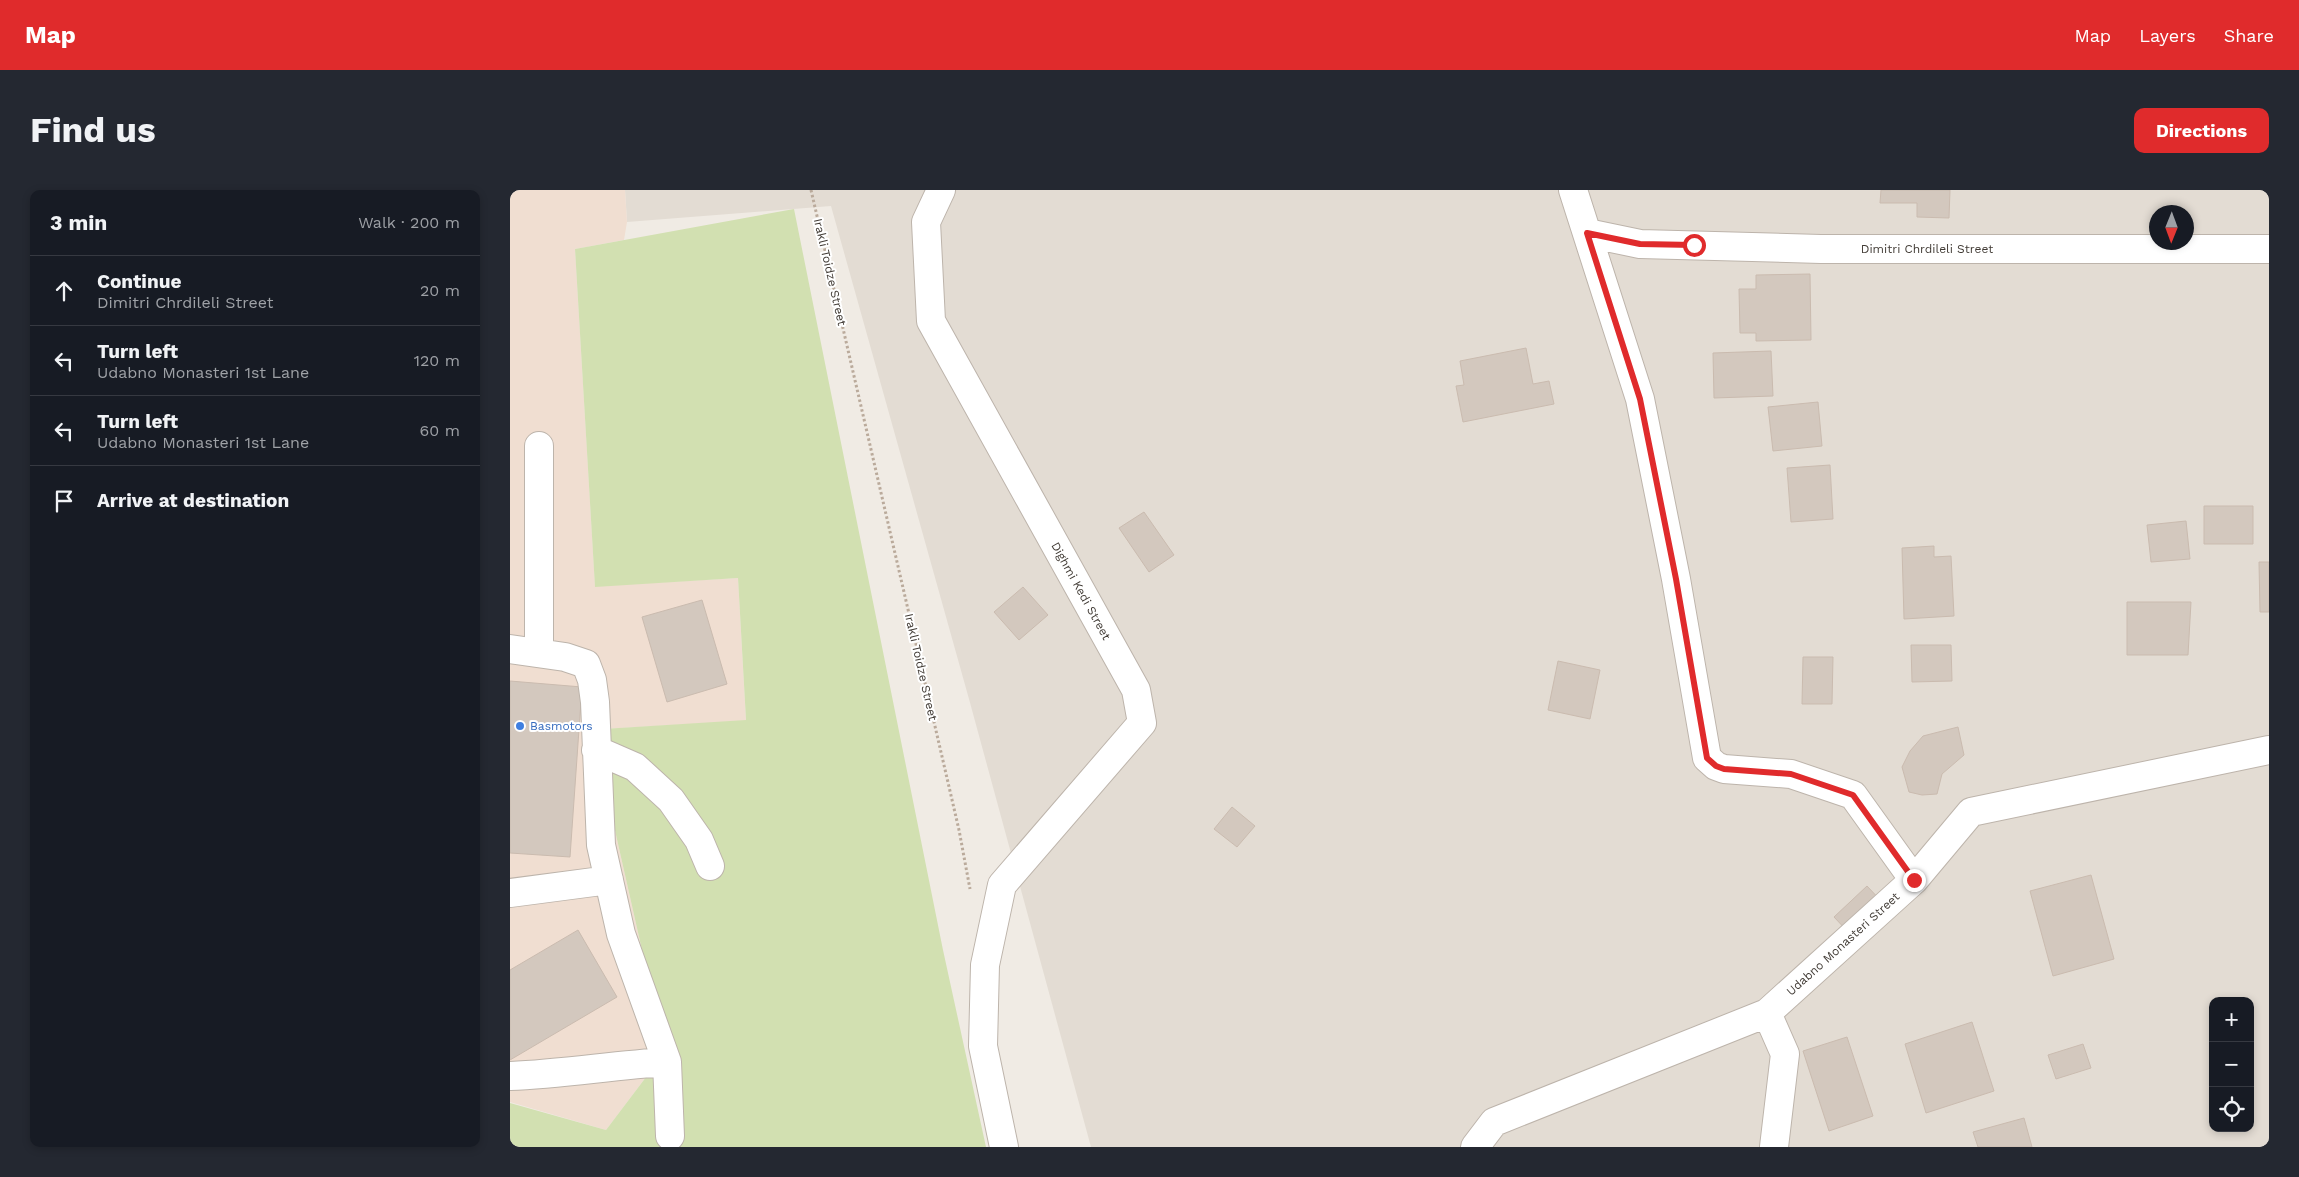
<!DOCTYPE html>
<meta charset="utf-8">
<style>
:root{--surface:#171b24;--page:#242831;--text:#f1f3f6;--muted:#9ea1a6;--line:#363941;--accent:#e02b2c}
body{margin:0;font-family:"Work Sans",sans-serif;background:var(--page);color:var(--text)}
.controls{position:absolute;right:15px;bottom:15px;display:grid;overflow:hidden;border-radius:10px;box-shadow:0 2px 8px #0003}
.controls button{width:45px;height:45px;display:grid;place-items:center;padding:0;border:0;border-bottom:1px solid var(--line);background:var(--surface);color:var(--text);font:25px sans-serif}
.compass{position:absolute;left:1639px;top:15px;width:45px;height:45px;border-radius:50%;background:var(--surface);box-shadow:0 2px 8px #0003;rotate:181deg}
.stop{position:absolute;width:15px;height:15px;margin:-11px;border:4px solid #e02b2c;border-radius:50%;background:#fff}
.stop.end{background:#e02b2c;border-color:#fff;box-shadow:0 1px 5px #0008}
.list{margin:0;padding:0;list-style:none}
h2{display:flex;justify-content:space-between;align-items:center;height:65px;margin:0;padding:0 20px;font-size:21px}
h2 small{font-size:16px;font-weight:400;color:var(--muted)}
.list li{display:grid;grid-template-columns:32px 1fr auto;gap:15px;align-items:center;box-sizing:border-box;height:70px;padding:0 20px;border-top:1px solid var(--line)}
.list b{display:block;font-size:19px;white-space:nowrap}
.list p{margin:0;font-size:16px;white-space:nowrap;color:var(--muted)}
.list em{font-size:16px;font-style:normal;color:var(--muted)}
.icon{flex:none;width:28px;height:28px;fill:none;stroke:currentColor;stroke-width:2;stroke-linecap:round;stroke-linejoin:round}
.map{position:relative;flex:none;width:1759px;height:957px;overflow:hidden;border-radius:10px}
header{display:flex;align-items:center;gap:30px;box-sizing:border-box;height:70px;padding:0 25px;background:var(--accent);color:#fff}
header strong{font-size:24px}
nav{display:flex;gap:28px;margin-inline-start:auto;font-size:18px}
.intro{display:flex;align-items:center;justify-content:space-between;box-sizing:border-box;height:120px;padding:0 30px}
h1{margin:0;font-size:35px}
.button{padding:12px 22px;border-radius:10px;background:var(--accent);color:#fff;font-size:18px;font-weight:700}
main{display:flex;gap:30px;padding:0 30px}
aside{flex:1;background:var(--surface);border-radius:10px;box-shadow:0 2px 8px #0003}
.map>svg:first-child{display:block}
.residential{fill:#e3dcd3;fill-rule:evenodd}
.commercial{fill:#f0ded1}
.green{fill:#d2e0b1}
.building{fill:#d3c8be;stroke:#cabbaf}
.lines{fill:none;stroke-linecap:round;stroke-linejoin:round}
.minor-casing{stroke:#bdb4ab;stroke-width:30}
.path{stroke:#baaa9b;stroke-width:3;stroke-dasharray:2.5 2.5;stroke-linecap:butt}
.minor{stroke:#fff;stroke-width:28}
.route{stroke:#e02b2c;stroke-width:6}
.shop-dot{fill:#3f7fe0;stroke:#fff;stroke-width:2}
.labels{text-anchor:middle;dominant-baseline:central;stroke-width:4;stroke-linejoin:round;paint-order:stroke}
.street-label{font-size:12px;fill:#413b35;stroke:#fff}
.shop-label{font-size:12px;fill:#366cbe;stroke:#fff;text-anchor:start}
</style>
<header>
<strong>Map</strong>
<nav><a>Map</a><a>Layers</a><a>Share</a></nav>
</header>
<div class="intro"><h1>Find us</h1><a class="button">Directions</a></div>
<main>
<aside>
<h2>3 min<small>Walk · 200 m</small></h2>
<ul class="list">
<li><svg class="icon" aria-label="ahead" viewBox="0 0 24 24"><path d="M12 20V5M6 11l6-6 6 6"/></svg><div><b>Continue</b><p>Dimitri Chrdileli Street</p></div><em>20 m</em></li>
<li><svg class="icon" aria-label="left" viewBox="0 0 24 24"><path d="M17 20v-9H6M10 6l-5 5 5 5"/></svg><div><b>Turn left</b><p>Udabno Monasteri 1st Lane</p></div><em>120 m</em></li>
<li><svg class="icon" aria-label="left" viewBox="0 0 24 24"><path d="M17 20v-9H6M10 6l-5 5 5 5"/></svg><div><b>Turn left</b><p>Udabno Monasteri 1st Lane</p></div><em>60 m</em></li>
<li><svg class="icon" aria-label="arrive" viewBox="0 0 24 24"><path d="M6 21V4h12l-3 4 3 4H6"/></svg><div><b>Arrive at destination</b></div></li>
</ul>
</aside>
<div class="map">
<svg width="1759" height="957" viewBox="0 0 1759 957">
<rect width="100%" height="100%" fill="#f0ebe4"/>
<path class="residential" d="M115,0H1759V957H581L459,509L321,16L117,32ZM1646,22H1676V52H1646ZM1703,811H1740V938H1703Z"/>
<path class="commercial" d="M0,0H115L117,32L114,50L65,59L85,396L228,388L236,531L93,539L97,605L155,862L96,940L0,912Z"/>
<path class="green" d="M284,19L433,760L476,957H0V913L96,940L155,862L97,605L93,539L236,530L228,388L85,397L65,59Z"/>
<path class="building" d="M1371,0H1440L1439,28L1407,27V13H1370Z
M1300,84L1301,150L1246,151V143H1230L1229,99H1246V85Z
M1016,158L1023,194L1039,191L1044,214L953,232L946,196L954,195L950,171Z
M1261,161L1263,206L1204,208L1203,163Z
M1308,212L1312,256L1263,261L1258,217Z
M1320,275L1323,329L1281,332L1277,278Z
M1694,316H1743V354H1694Z
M634,322L664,365L639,382L609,338Z
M1676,331L1680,369L1641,372L1637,335Z
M1424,356V367L1441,366L1444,426L1394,429L1392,358Z
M1749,372H1759V422H1750Z
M513,397L538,425L509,450L484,422Z
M192,410L217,494L157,512L132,427Z
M1617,412H1681L1678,465H1617Z
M1401,455H1441L1442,491L1402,492Z
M1293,467H1323L1322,514H1292Z
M1048,471L1090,480L1080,529L1038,520Z
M0,491L72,497L60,667L0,663Z
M1448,537L1454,565L1432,584L1427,604L1412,605L1399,602L1392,577L1400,561L1413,546Z
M722,617L745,636L727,657L704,639Z
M1581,685L1604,769L1543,786L1520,701Z
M1357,696L1374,714L1341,745L1324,727Z
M68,740L107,807L0,870V780Z
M1462,832L1484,901L1416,923L1395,854Z
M1337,847L1363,926L1319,941L1293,861Z
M1573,854L1581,878L1546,889L1538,865Z
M1514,928L1522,957H1468L1463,942Z"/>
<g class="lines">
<defs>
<path id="minor" d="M431,0L416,32L421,131L626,500L632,533L492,695L475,775L473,856L494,957
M1063,0L1130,209L1166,389L1197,568L1206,576L1214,579L1281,584L1343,605L1404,690
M1077,43L1130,54L1311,59H1759
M29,256V463
M0,459L55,467L76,474L82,490L85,512L91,655L111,744L157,872L160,946
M86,560L125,577L161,610L189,650L200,676
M0,703L99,690
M1257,823L1275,864L1264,957
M0,886C53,884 104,875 157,872
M965,957L984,932L1257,823L1404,690L1461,622L1759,560"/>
</defs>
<use href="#minor" class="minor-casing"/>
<path class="path" d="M301,0L449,640L460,699"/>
<use href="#minor" class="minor"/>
</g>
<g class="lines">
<path class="route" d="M1184,55L1130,54L1077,43L1130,209L1166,389L1197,568L1206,576L1214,579L1281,584L1343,605L1404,690"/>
</g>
<circle class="shop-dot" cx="10" cy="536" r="5"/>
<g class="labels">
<g class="street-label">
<text x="1417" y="59">Dimitri Chrdileli Street</text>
<text transform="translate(320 82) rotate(77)">Irakli Toidze Street</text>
<text transform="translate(571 401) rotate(61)">Dighmi Kedi Street</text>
<text transform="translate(411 477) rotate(77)">Irakli Toidze Street</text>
<text transform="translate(1333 754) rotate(-42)">Udabno Monasteri Street</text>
</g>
<g class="shop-label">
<text x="20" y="536">Basmotors</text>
</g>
</g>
</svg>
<div class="controls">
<button>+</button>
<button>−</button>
<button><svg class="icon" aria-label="locate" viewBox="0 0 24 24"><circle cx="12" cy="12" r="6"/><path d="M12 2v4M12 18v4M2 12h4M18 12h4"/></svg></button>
</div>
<svg class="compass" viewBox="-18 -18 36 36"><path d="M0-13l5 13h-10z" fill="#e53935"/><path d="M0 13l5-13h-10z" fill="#9ea1a6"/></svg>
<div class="stop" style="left:1184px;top:55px"></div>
<div class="stop end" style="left:1404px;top:690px"></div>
</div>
</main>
